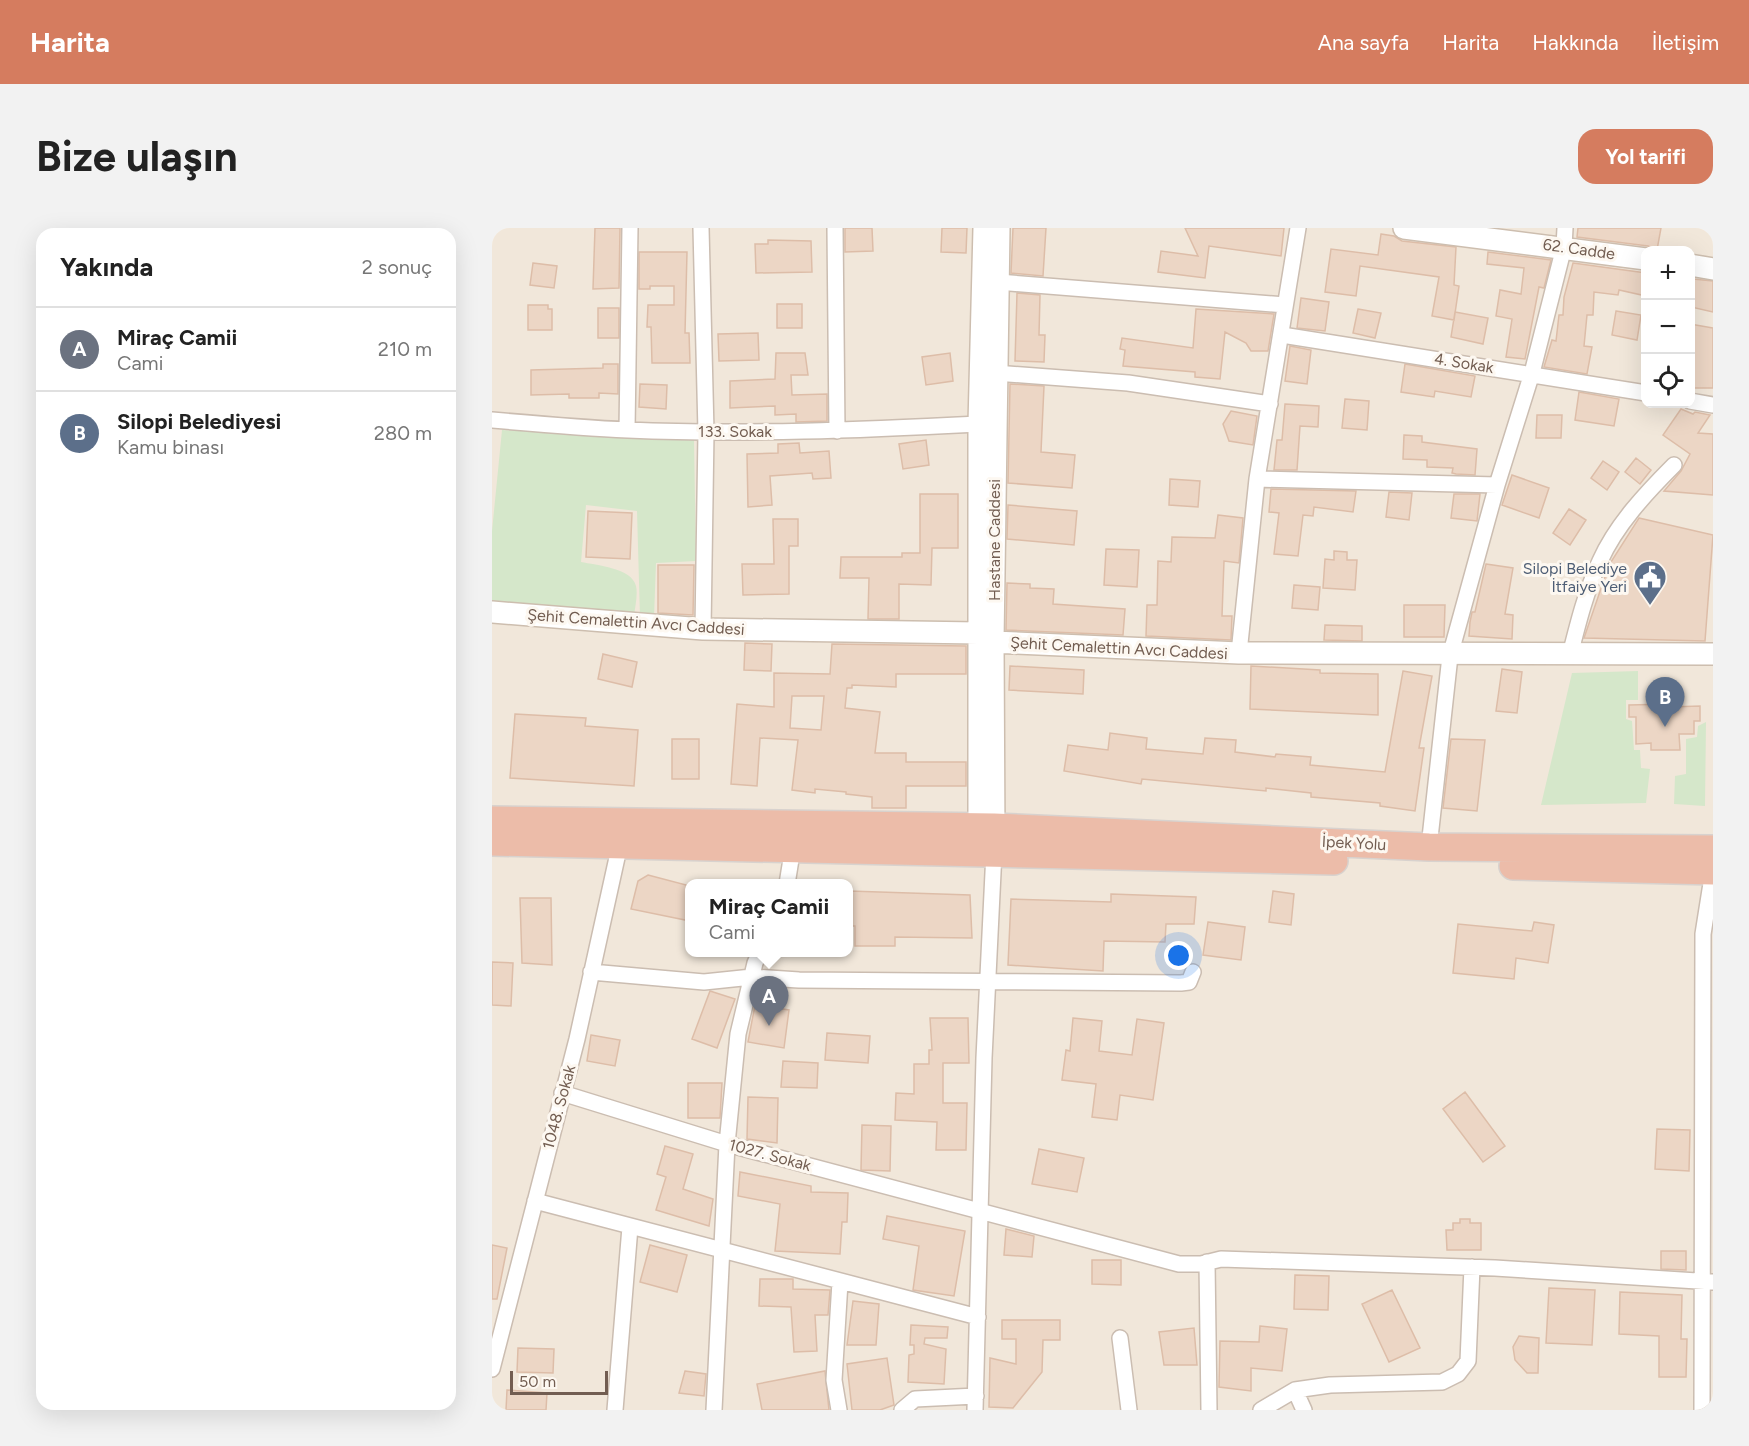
<!DOCTYPE html>
<html lang="tr">
<meta charset="utf-8">
<style>
:root{--surface:#fff;--page:#f2f2f2;--text:#222;--muted:#767676;--line:#e0e0e0;--accent:#d57c5f}
body{margin:0;font-family:Figtree,sans-serif;background:var(--page);color:var(--text)}
.controls{position:absolute;right:18px;top:18px;display:grid;overflow:hidden;border-radius:12px;box-shadow:0 6px 24px #0002}
.controls button{width:54px;height:54px;display:grid;place-items:center;padding:0;border:0;border-bottom:2px solid var(--line);background:var(--surface);color:var(--text);font:30px sans-serif}
.scale{position:absolute;left:18px;bottom:15px;width:98px;box-sizing:border-box;padding-left:6px;border:3px solid #725d51;border-top:0;font-size:16px;line-height:21px;white-space:nowrap;color:#725d51;-webkit-text-stroke:4px #fdf8f1;paint-order:stroke}
.you{position:absolute;left:687px;top:728px;width:21px;height:21px;margin:-15px;border:4px solid #fff;border-radius:50%;background:#1a73e8;box-shadow:0 0 0 9px #1a73e833}
.badge{display:grid;place-items:center;width:39px;height:39px;border-radius:50%;background:var(--accent);color:#fff;font-size:20px;font-weight:700}
.pin{position:absolute;translate:-50% -50px;filter:drop-shadow(0 2px 3px #0008)}
.pin::after{content:'';position:absolute;top:32px;width:21px;height:18px;background:inherit;clip-path:polygon(0 0,100% 0,50% 100%)}
.popup{position:absolute;left:193px;top:651px;width:168px;height:78px;box-sizing:border-box;display:grid;place-content:center;border-radius:12px;background:var(--surface);filter:drop-shadow(0 2px 4px #0005);font-size:20px;white-space:nowrap;color:var(--muted)}
.popup b{font-size:22px;color:var(--text)}
.popup::after{content:'';position:absolute;left:50%;top:100%;margin-left:-12px;border:12px solid transparent;border-top-color:var(--surface)}
.list{margin:0;padding:0;list-style:none}
h2{display:flex;justify-content:space-between;align-items:center;height:78px;margin:0;padding:0 24px;font-size:26px}
h2 small{font-size:20px;font-weight:400;color:var(--muted)}
.list li{display:grid;grid-template-columns:39px 1fr auto;gap:18px;align-items:center;box-sizing:border-box;height:84px;padding:0 24px;border-top:2px solid var(--line)}
.list b{display:block;font-size:22px;white-space:nowrap}
.list p{margin:0;font-size:20px;white-space:nowrap;color:var(--muted)}
.list em{font-size:20px;font-style:normal;color:var(--muted)}
.icon{flex:none;width:33px;height:33px;fill:none;stroke:currentColor;stroke-width:2;stroke-linecap:round;stroke-linejoin:round}
.map{position:relative;flex:none;width:1221px;height:1182px;overflow:hidden;border-radius:18px}
header{display:flex;align-items:center;gap:36px;box-sizing:border-box;height:84px;padding:0 30px;background:var(--accent);color:#fff}
header strong{font-size:28px}
nav{display:flex;gap:33px;margin-inline-start:auto;font-size:21px}
.intro{display:flex;align-items:center;justify-content:space-between;box-sizing:border-box;height:144px;padding:0 36px}
h1{margin:0;font-size:42px}
.button{padding:15px 27px;border-radius:18px;background:var(--accent);color:#fff;font-size:21px;font-weight:700}
main{display:flex;gap:36px;padding:0 36px}
aside{flex:1;background:var(--surface);border-radius:18px;box-shadow:0 6px 24px #0002}
.map>svg:first-child{display:block}
.residential{fill:#f1e7da;fill-rule:evenodd}
.green{fill:#d5e7ca}
.building{fill:#ecd6c5;stroke:#ddbda8;stroke-width:1.5;fill-rule:evenodd}
.lines{fill:none;stroke-linecap:round;stroke-linejoin:round}
.street-casing{stroke:#cbbdb1;stroke-width:18}
.secondary-casing{stroke:#cdbeaf;stroke-width:24}
.highway-casing{stroke:#d8d2ce;stroke-width:30}
.street{stroke:#fff;stroke-width:15}
.secondary{stroke:#fff;stroke-width:21}
.highway{stroke:#ecbca9;stroke-width:27}
.labels{text-anchor:middle;dominant-baseline:central;stroke-width:6;stroke-linejoin:round;paint-order:stroke}
.street-label{font-size:16px;fill:#725d51;stroke:#fdf8f1}
.service-label{font-size:16px;fill:#4e5e75;stroke:#fdf8f1;text-anchor:end}
</style>
<header>
<strong>Harita</strong>
<nav><a>Ana sayfa</a><a>Harita</a><a>Hakkında</a><a>İletişim</a></nav>
</header>
<div class="intro"><h1>Bize ulaşın</h1><a class="button">Yol tarifi</a></div>
<main>
<aside>
<h2>Yakında<small>2 sonuç</small></h2>
<ul class="list">
<li><span class="badge" style="background:#6b7280">A</span><div><b>Miraç Camii</b><p>Cami</p></div><em>210 m</em></li>
<li><span class="badge" style="background:#5c6f8a">B</span><div><b>Silopi Belediyesi</b><p>Kamu binası</p></div><em>280 m</em></li>
</ul>
</aside>
<div class="map">
<svg width="1221" height="1182" viewBox="0 0 1221 1182">
<rect width="100%" height="100%" fill="#faf4eb"/>
<path class="residential" d="M0,0H1221V1182H0ZM1154,22H1198V176H1154ZM198,656H356V724H198Z"/>
<path class="green" d="M10,202L202,211L204,333L164,335L162,389H148L145,283L94,277L89,334C104,337 140,340 144,358C146,367 143,379 142,388L0,375V303Z
M1146,443V472H1134V491L1140,493L1142,522H1148L1149,540L1158,541L1154,575L1049,577L1080,445Z
M1214,494L1213,578L1182,576L1183,548L1194,546V511L1205,509L1206,498Z"/>
<path class="building" d="M103,0H128L127,60L101,61Z
M353,0H380L381,23L353,24Z
M450,0H475L474,25L449,24Z
M521,0H554L551,48L519,45Z
M693,0H792L789,28L717,18L713,50L666,44L669,23L706,28Z
M1086,0H1169L1165,22L1156,18L1085,9Z
M889,6L902,8L910,13L964,19L962,57L967,58L962,92L940,88L947,49L868,38L864,68L833,64L839,21L886,27Z
M276,12L319,13L320,44L264,45L263,16H276Z
M147,24H195L193,105H197L198,135H160L159,99H155L156,77H182V58H158V61H147Z
M996,24L1059,32L1052,60L1047,59L1033,131L1014,129L1020,91L1004,88L1008,62L1029,66L1032,40L995,36Z
M41,35L65,38L62,60L38,57Z
M1081,35L1154,45V68L1127,62L1126,67L1102,64L1101,87H1095L1092,118L1100,119L1095,146L1052,139L1060,112L1064,113L1067,87H1071L1072,69Z
M1201,51L1221,53V84L1199,79Z
M525,65L548,67L547,107H553L552,134L523,133Z
M809,70L837,74L833,103L805,100Z
M285,76H310V100H285Z
M36,77H56V81H60V102H36Z
M106,80H127V110H106Z
M704,81L782,86L776,123H759L754,115L733,104L728,151L703,149V144L631,138L633,122L628,121L630,110L701,120Z
M866,81L889,85L883,110L861,105Z
M1124,83L1149,87L1145,112L1120,107Z
M963,84L996,90L991,116L959,109Z
M1198,96L1221,100V160H1199Z
M266,105L267,132L227,133L226,106Z
M798,118L819,122L815,156L793,153Z
M284,125H313L316,147H299L300,167L335,166V193L304,194V186L283,187V178L238,180V153L283,151Z
M458,125L461,153L434,157L430,129Z
M111,136H126V166L107,165V170H77V166L39,167V142L111,140Z
M913,136L983,148L979,169L943,163L942,169L909,164Z
M148,156L175,157L174,181L147,179Z
M518,156L552,158L549,224L583,227L580,260L516,255Z
M1087,164L1127,171L1122,198L1083,192Z
M853,171L877,173L875,202L850,200Z
M793,176L827,178L826,199L808,198L805,242H782L785,212H790Z
M1189,181L1201,186L1203,184L1218,187L1206,205L1221,206V267L1172,263L1189,243L1198,226L1171,207Z
M739,183L765,188L761,217L737,213L731,196Z
M1045,187H1070L1069,210H1044Z
M912,207L930,208V214L985,221L983,247L964,246L960,245L961,240L935,239V232L911,231Z
M434,212L437,237L411,241L407,216Z
M307,215L308,225L337,223L339,250L321,251L320,245L278,248L280,277L256,279L255,226L286,225V216Z
M1144,230L1159,242L1148,256L1133,244Z
M1111,233L1127,244L1115,262L1099,250Z
M1020,247L1057,260L1047,290L1010,277Z
M678,251L708,253L706,279L677,277Z
M779,261L864,263L861,284L822,279L821,288L811,287L806,328L782,326L787,285L777,284Z
M897,264L920,265L917,292L894,289Z
M428,266H466V320H440L439,357L407,356V391H376L377,350H348L349,329H410V325H428Z
M962,266H988L985,293L959,290Z
M516,277L585,283L582,317L515,311Z
M1077,281L1094,292L1078,317L1061,305Z
M96,283L140,285L138,331L94,329Z
M726,287L751,290L747,335L732,333L730,388H740L739,412L654,408L655,377H665L666,333L679,334L680,309L723,310Z
M1147,290L1221,307L1213,413L1092,410L1117,337Z
M281,291H306V318H297V366L251,367L250,336H282Z
M614,321L647,322L645,359L612,357Z
M842,323L855,324V332H865L863,362L831,360L833,331L842,332Z
M994,336L1021,340L1013,386L1021,387L1020,411L977,408L978,394L980,384H983Z
M166,337H202L201,387L166,385Z
M515,355L538,356V360L562,361L561,376L633,381L631,407L514,402Z
M802,357L828,359L826,382L800,380Z
M912,377H953L952,409H912Z
M833,397L870,398V413L832,412Z
M253,415L280,416L279,443L252,442Z
M340,416L474,418V446H404V459L360,457V460H355L353,480L388,484L383,525H414V534H474V558H414V580H380V569L354,566V564L323,561V565L300,562L306,512L268,510L265,558L239,556L245,476L282,479V445L338,446ZM300,468H332L329,502L298,500Z
M111,426L145,434L140,459L106,451Z
M518,438L592,442L591,466L517,462Z
M759,438L828,442V445L886,446V487L758,481Z
M1010,441L1030,444L1025,485L1004,483Z
M911,443L940,448L927,520H932L923,583L888,578V575L819,569V565L774,560V563L650,551L649,556L572,543L576,517L616,522L618,505L655,510L654,521L711,526L713,510L744,512L743,524L783,529L784,526L819,529L818,537L893,544Z
M1178,476V479L1208,478V493H1202V506H1187L1188,522H1159V515L1144,516V489H1137V477Z
M23,486L94,490L93,498L146,502L142,558L18,550Z
M180,511H207V551H180Z
M959,511L993,512L985,583L951,580Z
M156,647L198,658V693L139,681L146,653Z
M357,663L478,667L480,710L403,709V718H363V698H357Z
M781,663L802,666L799,697L777,694Z
M619,666L704,669L702,696H674L673,714L612,713L611,743L516,737L519,671L619,674Z
M28,670H59L60,737L30,735Z
M716,694L753,699L749,732L711,727Z
M1042,694L1062,697L1056,735L1024,730L1022,751L961,745L966,696L1040,703Z
M0,734L21,735L19,778L0,777Z
M218,763L243,771L225,820L200,811Z
M263,777L297,782L292,820L256,814Z
M438,790H476L477,835H451V875H475L474,922H444L445,894L403,892L404,865L422,866V836H437V822H440Z
M581,790L610,793L607,823L640,827L645,791L672,795L661,872L628,867L625,892L600,889L604,856L570,852L574,822L578,823Z
M335,805L378,808L376,835L333,832Z
M99,807L128,812L123,838L95,833Z
M291,833L326,835L325,860L289,859Z
M196,855H230L228,890H196Z
M973,864L1013,918L991,934L951,881Z
M256,869L286,870L285,915L255,911Z
M370,897L399,898L398,943L369,942Z
M1165,901L1198,902L1197,943L1163,941Z
M173,918L201,926L191,961L221,971L217,998L164,982L174,949L165,946Z
M547,921L592,930L585,964L540,956Z
M248,944L319,958V964L356,965L355,994H350L348,1026L283,1023L288,976L246,968Z
M395,988L473,1003L462,1068L421,1062L427,1018L391,1011Z
M968,991H978V995H989V1022H955L954,1002H961V995H968Z
M514,1001L542,1008L540,1029L512,1027Z
M0,1017L15,1020L5,1071H0Z
M158,1017L195,1027L185,1064L148,1054Z
M1169,1023H1194V1042L1169,1041Z
M600,1032H629V1057L600,1056Z
M803,1047L837,1048L836,1082L802,1081Z
M268,1051H301V1061L338,1062L336,1087H323L325,1123L302,1124L299,1079L267,1078Z
M1057,1060L1103,1062L1100,1117L1054,1115Z
M900,1062L928,1120L897,1134L870,1076Z
M1128,1064L1190,1067L1189,1111H1195L1194,1149H1167V1108L1127,1106Z
M361,1073L387,1076L384,1117H355Z
M510,1092H568V1112H551L550,1144L521,1180L497,1179L498,1130L524,1136V1111H510Z
M419,1097L456,1099L455,1110H433L432,1116L454,1121L452,1156L416,1154L417,1127L422,1126V1117H418Z
M768,1098L795,1101L790,1143L759,1140V1163L727,1159L728,1113L767,1114Z
M702,1100L705,1137H672L667,1104Z
M1027,1108L1047,1110L1046,1145H1035L1023,1132L1021,1119Z
M26,1120L62,1121L61,1145L25,1144Z
M395,1130L402,1177L388,1182H360L355,1136Z
M193,1143L214,1146L212,1168L187,1165Z
M333,1143L337,1182H270L265,1156Z
M15,1162L55,1165L54,1182H14Z"/>
<g class="lines">
<defs>
<path id="street" d="M209,0L214,204L211,401
M343,0L345,203
M506,54L793,77
M790,107L1154,165
M503,145L636,155L778,176
M1198,173L1221,177
M0,192C45,196 91,200 136,202C253,207 370,202 487,196
M135,202L138,0
M765,251L1005,257
M747,425L765,251L806,0
M1078,427C1086,395 1094,363 1108,333C1124,297 1154,265 1182,237
M937,619L958,428L1005,257L1040,145L1072,19L1073,0
M295,656L301,619
M99,744L212,754L260,749L307,752L689,755L697,754L701,744
M70,865L235,916L687,1036H709L729,1031L1003,1040L1221,1054
M43,973L486,1089
M715,1034L717,1182
M628,1110L637,1182
M0,1141L85,811L128,616
M803,1162L812,1182
M123,1182L138,999
M222,1182L235,916L246,806L263,735L268,724
M347,1182L342,1152L348,1054
M410,1182L423,1171L484,1168
M483,1182L492,830L502,624
M769,1182L803,1162L838,1157L950,1154L966,1146L976,1133L980,1039
M1210,1182L1211,706L1221,643"/>
<path id="secondary" d="M912,0L1154,31
M1198,37L1221,41
M0,384L211,401L486,405L501,414L747,425L1221,426
M487,614V196L492,0
M502,614L501,414L507,0"/>
<path id="highway" d="M0,592L502,599L937,619L1221,621
M0,614L842,633
M1021,638L1221,643"/>
</defs>
<use href="#street" class="street-casing"/>
<use href="#secondary" class="secondary-casing"/>
<use href="#highway" class="highway-casing"/>
<use href="#street" class="street"/>
<use href="#secondary" class="secondary"/>
<use href="#highway" class="highway"/>
</g>
<defs>
<symbol id="civic-pin" viewBox="-11 -11 22 30"><path d="M0 17L-7.5 6A9.5 9.5 0 1 1 7.5 6Z" fill="#5c6f8a" stroke="#fdf8f1"/><path d="M-.6-6.5H3V-4.5H.6V-3L4-1V1h2V6H-6V1h2V-1L-.6-3ZM-1.2 2.5V6h2.4V2.5Z" fill="#fff"/></symbol>
</defs>
<g fill-rule="evenodd">
<use href="#civic-pin" x="1139" y="330" width="38" height="52"/>
</g>
<g class="labels">
<g class="street-label">
<text transform="translate(1087 21) rotate(8)">62. Cadde</text>
<text transform="translate(972 135) rotate(9)">4. Sokak</text>
<text x="243" y="203">133. Sokak</text>
<text transform="translate(502 312) rotate(-90)">Hastane Caddesi</text>
<text transform="translate(144 394) rotate(4)">Şehit Cemalettin Avcı Caddesi</text>
<text transform="translate(627 420) rotate(3)">Şehit Cemalettin Avcı Caddesi</text>
<text transform="translate(862 615) rotate(3)">İpek Yolu</text>
<text transform="translate(67 879) rotate(-75)">1048. Sokak</text>
<text transform="translate(278 927) rotate(15)">1027. Sokak</text>
</g>
<g class="service-label">
<text x="1135" y="340">Silopi Belediye<tspan x="1135" dy="18">İtfaiye Yeri</tspan></text>
</g>
</g>
</svg>
<div class="controls">
<button>+</button>
<button>−</button>
<button><svg class="icon" aria-label="locate" viewBox="0 0 24 24"><circle cx="12" cy="12" r="6"/><path d="M12 2v4M12 18v4M2 12h4M18 12h4"/></svg></button>
</div>
<div class="scale">50 m</div>
<div class="you"></div>
<div class="pin badge" style="left:277px;top:798px;background:#6b7280">A</div>
<div class="popup"><b>Miraç Camii</b>Cami</div>
<div class="pin badge" style="left:1173px;top:499px;background:#5c6f8a">B</div>
</div>
</main>
